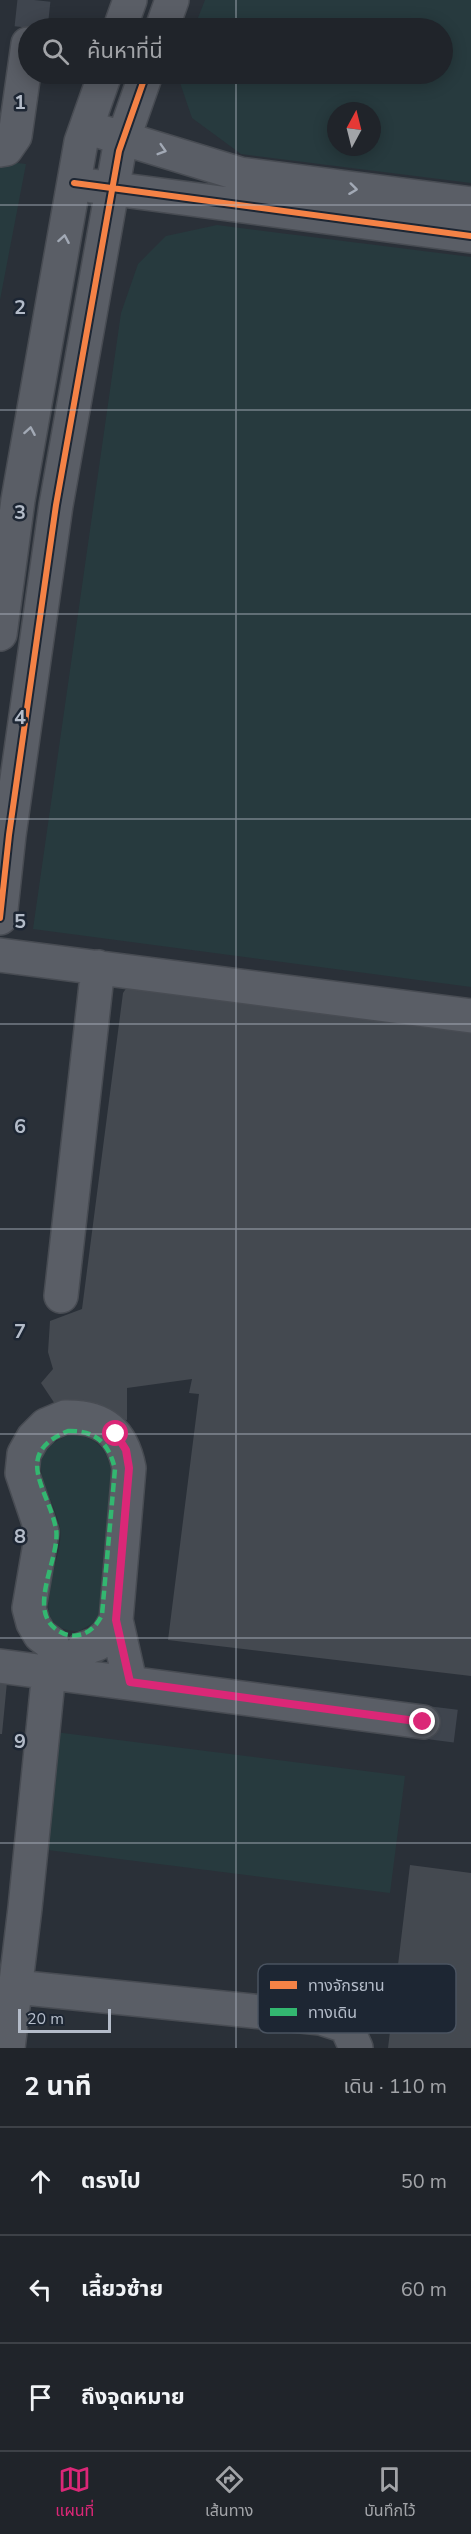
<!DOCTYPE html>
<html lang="th">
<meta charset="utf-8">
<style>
:root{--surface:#20242a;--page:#2d3036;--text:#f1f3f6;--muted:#a2a4a8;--line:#3d4147;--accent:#db2777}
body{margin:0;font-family:"Nunito Sans","Noto Sans Thai",sans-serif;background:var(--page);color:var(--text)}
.compass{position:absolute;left:327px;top:102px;width:54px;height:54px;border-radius:50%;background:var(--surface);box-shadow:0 3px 15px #0003;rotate:7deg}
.scale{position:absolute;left:18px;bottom:15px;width:93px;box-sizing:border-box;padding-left:6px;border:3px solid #b4bcc9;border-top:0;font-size:16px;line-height:21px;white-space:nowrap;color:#b4bcc9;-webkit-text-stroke:4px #1d2633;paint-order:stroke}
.stop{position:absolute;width:18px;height:18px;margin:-14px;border:4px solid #db2777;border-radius:50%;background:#fff}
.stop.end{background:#db2777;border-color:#fff;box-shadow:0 2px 6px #0008}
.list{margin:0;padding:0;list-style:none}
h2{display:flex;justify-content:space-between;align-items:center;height:78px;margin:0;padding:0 24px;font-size:26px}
h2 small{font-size:20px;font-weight:400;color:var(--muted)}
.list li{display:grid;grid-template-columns:39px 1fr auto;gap:18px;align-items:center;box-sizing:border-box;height:108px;padding:0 24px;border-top:2px solid var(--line)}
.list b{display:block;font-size:22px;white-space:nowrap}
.list em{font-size:20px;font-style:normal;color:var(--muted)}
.icon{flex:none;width:33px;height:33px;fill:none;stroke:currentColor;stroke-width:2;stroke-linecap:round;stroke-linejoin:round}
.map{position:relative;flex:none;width:471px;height:2048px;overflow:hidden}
.search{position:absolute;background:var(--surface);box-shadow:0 3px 15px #0003;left:18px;right:18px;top:18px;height:66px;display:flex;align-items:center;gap:15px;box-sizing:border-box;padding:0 21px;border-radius:33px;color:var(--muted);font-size:22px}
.sheet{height:402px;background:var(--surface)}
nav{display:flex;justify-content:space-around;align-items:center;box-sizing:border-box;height:84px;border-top:2px solid var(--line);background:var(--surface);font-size:16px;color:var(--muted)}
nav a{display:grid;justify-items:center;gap:3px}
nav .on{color:var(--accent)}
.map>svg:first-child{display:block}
.green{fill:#273a3e;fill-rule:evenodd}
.building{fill:#444950}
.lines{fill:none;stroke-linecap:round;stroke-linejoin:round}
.minor-tunnel{stroke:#3f454e;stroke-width:33;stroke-dasharray:33 16;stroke-linecap:butt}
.minor-casing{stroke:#484c53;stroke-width:36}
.minor{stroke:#5a5e66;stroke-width:33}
.quiet{stroke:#33b770;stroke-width:4.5;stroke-dasharray:9 4.5;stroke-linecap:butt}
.cycleway-casing{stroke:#1d2633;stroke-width:10}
.cycleway{stroke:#f48246;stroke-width:6}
.oneway{stroke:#a2a9b5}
.route{stroke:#db2777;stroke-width:8}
.grid{fill:none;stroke:#b4bcc9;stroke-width:1.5;stroke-opacity:0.55}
.key{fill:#1d2633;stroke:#4a5360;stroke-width:1.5}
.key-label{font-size:16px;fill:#b4bcc9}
.grid-label{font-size:20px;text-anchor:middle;font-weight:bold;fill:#b4bcc9;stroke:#1d2633;stroke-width:5;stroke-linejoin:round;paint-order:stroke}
</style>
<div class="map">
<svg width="471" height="2048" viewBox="0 0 471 2048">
<rect width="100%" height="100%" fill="#2a3038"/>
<path class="green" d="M205,0H471V183L241,154L192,118L177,74H442V28H194ZM336,111H372V147H336Z
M0,161L26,164L0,300Z
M217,225L471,257V987L33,929L121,313L138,264L166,236Z
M69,1435C93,1435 106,1446 111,1469L99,1614L95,1622L79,1631C19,1631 66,1558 60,1528C53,1492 16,1456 69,1435Z
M55,1732L405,1776L390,1893L40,1849Z"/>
<path class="building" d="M137,972L471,1001V1676L168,1640L199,1394L189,1393L192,1379L127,1388V1420L59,1410L41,1383L53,1369L48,1352L50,1321L82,1309L123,993Z
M0,1681L7,1682L2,1734H0Z
M410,1865L471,1873V2048H388Z"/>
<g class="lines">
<path class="minor-tunnel" d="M31,28L34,0
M423,1722L471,1728"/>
<defs>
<path id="minor" d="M120,28L130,0
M162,28L172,0
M102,132L240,174L471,204
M0,150L6,149L15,136L28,44
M92,186L471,236
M0,634L18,500L81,142L105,74
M0,918L9,835L56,505L119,151L146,74
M0,955L471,1016
M61,1296L98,967
M65,1417C102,1416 122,1431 129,1468L116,1620L108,1634L97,1644L83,1649L68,1675L52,1644L40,1635L33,1623L29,1608L42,1532L22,1473L24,1454L33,1438L46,1425Z
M116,1620L130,1682
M0,1666L423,1722
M15,1987L321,2018L346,2026L356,2048
M8,2048L25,1908L49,1671"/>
</defs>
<use href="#minor" class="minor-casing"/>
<use href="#minor" class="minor"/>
<path class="quiet" d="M68,1431C95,1430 109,1443 115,1469L102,1615C97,1625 90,1633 79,1635C71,1637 63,1634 57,1630C26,1609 61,1557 56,1529C49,1490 11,1454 68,1431Z"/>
<defs>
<path id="cycleway" d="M74,183L471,236
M0,918L9,835L56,505L119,151L146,74"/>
</defs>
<use href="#cycleway" class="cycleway-casing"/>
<use href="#cycleway" class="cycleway"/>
</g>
<defs><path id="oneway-chevron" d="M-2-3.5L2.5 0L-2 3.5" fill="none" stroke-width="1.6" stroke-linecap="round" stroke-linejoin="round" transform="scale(1.5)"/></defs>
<g class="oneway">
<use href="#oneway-chevron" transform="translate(162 150) rotate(17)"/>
<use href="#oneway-chevron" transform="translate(353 189) rotate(7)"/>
<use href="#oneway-chevron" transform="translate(64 239) rotate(-80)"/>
<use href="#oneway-chevron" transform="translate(30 431) rotate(-80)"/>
</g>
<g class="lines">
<path class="route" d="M116,1434L126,1450L129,1468L116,1620L130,1682L423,1722"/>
</g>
<path class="grid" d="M236,0V28M236,74V2048M0,205H471M0,410H471M0,614H471M0,819H471M0,1024H471M0,1229H471M0,1434H471M0,1638H471M0,1843H471"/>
<rect x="258" y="1964" width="198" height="69" rx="9" class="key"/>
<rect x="270" y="1981" width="27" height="8" fill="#f48246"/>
<rect x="270" y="2008" width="27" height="8" fill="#33b770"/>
<g class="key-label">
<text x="308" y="1991">ทางจักรยาน</text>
<text x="308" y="2018">ทางเดิน</text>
</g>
<g class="grid-label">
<text x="20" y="109">1</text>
<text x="20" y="314">2</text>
<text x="20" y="519">3</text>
<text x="20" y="724">4</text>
<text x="20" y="928">5</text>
<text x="20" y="1133">6</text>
<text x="20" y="1338">7</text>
<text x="20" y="1543">8</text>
<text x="20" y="1748">9</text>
</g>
</svg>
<svg class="compass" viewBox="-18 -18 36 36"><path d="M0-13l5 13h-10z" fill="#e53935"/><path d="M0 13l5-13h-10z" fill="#a2a4a8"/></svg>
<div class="scale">20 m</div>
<div class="stop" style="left:116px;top:1434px"></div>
<div class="stop end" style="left:423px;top:1722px"></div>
<div class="search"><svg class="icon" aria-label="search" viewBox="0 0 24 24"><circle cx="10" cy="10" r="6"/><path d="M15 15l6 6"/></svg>ค้นหาที่นี่</div>
</div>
<section class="sheet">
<h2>2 นาที<small>เดิน · 110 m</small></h2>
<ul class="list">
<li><svg class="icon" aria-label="ahead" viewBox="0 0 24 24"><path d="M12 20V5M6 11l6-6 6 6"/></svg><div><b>ตรงไป</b></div><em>50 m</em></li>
<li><svg class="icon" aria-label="left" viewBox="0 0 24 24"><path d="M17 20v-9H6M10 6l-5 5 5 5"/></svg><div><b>เลี้ยวซ้าย</b></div><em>60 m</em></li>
<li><svg class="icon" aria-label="arrive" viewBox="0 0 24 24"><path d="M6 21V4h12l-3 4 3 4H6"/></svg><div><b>ถึงจุดหมาย</b></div></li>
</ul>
</section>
<nav>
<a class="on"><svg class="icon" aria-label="map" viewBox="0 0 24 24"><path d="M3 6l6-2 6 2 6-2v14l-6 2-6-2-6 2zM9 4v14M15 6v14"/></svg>แผนที่</a>
<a><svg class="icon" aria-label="directions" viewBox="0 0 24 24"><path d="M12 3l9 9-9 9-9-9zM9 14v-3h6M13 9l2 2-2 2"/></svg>เส้นทาง</a>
<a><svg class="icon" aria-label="saved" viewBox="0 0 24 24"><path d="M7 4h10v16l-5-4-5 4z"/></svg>บันทึกไว้</a>
</nav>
